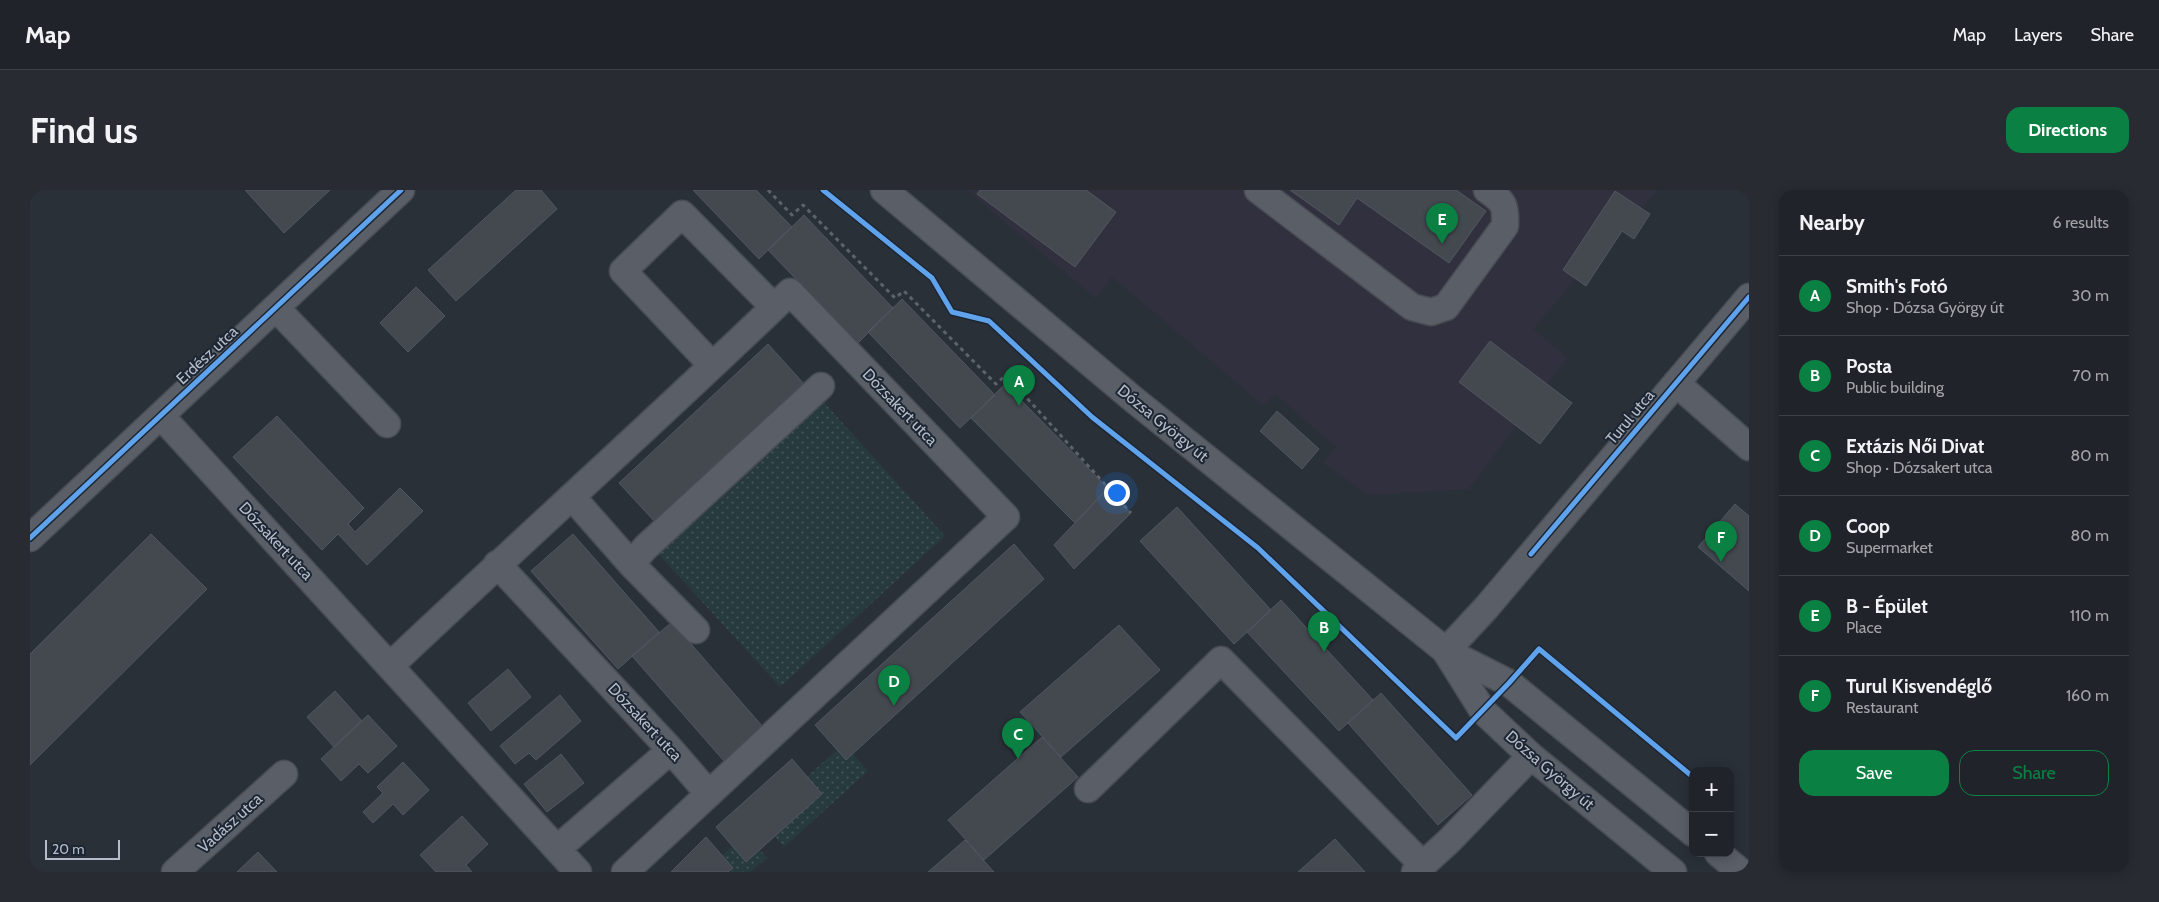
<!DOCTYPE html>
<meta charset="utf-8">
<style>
:root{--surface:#20242a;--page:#282c32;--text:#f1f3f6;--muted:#a2a4a8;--line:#3d4147;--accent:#0b8043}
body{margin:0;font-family:Cabin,sans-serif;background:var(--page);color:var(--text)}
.controls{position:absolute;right:15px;bottom:15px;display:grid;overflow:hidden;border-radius:10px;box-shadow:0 2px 12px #0003}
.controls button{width:45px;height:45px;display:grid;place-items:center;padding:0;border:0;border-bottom:1px solid var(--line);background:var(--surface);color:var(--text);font:25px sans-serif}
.scale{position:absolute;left:15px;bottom:12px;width:75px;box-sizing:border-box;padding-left:5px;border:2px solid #b4bcc9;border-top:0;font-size:14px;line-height:18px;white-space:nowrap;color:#b4bcc9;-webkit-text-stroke:4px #1d2633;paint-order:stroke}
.you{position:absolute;left:1086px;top:302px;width:18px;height:18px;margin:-12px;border:4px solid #fff;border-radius:50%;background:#1a73e8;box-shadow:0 0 0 8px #1a73e833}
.badge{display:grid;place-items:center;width:32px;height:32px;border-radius:50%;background:var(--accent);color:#fff;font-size:16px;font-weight:700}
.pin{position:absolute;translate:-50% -41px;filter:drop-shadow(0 1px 2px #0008)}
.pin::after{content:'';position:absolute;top:26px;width:18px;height:15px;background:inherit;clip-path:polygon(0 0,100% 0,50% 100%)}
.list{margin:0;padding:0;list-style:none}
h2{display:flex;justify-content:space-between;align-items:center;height:65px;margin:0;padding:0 20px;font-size:21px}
h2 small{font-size:16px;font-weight:400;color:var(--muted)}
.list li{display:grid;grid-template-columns:32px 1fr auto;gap:15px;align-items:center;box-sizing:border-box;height:80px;padding:0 20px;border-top:1px solid var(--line)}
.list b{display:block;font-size:19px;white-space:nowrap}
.list p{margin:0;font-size:16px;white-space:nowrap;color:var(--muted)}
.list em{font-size:16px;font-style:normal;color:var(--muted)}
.actions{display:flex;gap:10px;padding:15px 20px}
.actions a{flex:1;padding:11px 0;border:1px solid var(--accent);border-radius:15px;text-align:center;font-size:18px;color:var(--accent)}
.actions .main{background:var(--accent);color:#fff}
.map{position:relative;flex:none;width:1719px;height:682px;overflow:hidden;border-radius:15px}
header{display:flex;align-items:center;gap:30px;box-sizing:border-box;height:70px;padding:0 25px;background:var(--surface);border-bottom:1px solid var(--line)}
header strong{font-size:24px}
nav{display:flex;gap:28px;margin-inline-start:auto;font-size:18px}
.intro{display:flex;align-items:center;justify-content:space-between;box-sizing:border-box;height:120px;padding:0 30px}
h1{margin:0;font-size:35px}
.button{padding:12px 22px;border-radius:15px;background:var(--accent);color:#fff;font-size:18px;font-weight:700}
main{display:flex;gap:30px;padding:0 30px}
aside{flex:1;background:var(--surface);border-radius:15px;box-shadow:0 2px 12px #0003}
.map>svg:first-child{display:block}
.medical{fill:#31303e}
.park{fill:url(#park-dots)}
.building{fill:#444950;stroke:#52575f}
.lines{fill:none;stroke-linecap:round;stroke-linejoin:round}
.minor-casing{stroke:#484c53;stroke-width:29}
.path{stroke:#5d636a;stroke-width:3;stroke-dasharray:4 4;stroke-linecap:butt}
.minor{stroke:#5a5e66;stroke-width:26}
.cycleway-casing{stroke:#1d2633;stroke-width:8}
.cycleway{stroke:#60a3ed;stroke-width:5}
.labels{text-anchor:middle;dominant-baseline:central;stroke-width:4;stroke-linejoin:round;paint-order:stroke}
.street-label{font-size:16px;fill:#b4bcc9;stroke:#1d2633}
</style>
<header>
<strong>Map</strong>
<nav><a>Map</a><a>Layers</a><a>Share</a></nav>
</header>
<div class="intro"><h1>Find us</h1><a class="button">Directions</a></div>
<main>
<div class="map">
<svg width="1719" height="682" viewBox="0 0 1719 682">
<defs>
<pattern id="park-dots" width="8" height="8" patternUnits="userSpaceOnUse" patternTransform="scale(1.25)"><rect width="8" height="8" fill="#273a3e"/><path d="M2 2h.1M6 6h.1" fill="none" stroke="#445559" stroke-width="1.8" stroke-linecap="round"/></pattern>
</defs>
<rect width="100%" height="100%" fill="#2a3038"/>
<path class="medical" d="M937,0H1628L1543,91L1504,139L1537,168L1439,299L1338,305L1293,273L1306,257L1245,204L1234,216L1082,87L1066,109Z"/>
<path class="park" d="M789,207L915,346L750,497L623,358Z
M814,554L838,581L754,657L729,629Z
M716,644L737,668L720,682H688L687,670Z"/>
<path class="building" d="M215,0H300L254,43Z
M486,0H511L527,19L426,111L398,80Z
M663,0H726L762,37L729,69Z
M950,0H1056L1086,22L1045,77L947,4Z
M1260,0H1426L1456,21L1419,73L1327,8L1309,35Z
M1585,1L1620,24L1604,49L1592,41L1556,96L1533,80Z
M774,25L863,118L828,153L738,60Z
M386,97L415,126L378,162L350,133Z
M872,109L965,205L930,238L838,142Z
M1460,151L1542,213L1510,254L1429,192Z
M738,154L775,195L626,333L589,293Z
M975,194L1078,298L1045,333L941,228Z
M1247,221L1289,259L1272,279L1230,241Z
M247,226L334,318L318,334L325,342L370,298L393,321L337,375L308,344L292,360L203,267Z
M1078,298L1101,323L1044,379L1024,355Z
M1705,314L1719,326V401L1668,357Z
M1147,317L1241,420L1204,454L1110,351Z
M121,344L177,399L0,575V464Z
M543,344L629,442L588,479L501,381Z
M984,354L1014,389L816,570L785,535Z
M1251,410L1343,510L1309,541L1217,442Z
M642,432L733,537L694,571L602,466Z
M1089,435L1130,480L1031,567L990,522Z
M478,479L501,507L461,541L438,513Z
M305,501L332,531L304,557L277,527Z
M1351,503L1442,605L1408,635L1318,533Z
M530,505L551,531L506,570L499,563L485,574L470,556Z
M338,525L367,556L338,583L329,574L311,591L291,569Z
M1012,547L1048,587L954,670L918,630Z
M531,564L554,593L517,622L494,594Z
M762,569L792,604L716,672L686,637Z
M373,572L399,600L373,625L363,614L343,633L333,622L353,603L347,597Z
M432,626L458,654L436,675L442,682H406L390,665Z
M676,647L703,678L698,682H641Z
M1305,649L1335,682H1268Z
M935,650L964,682H898Z
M228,662L247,682H207Z"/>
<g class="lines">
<defs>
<path id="minor" d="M854,0L1103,209L1416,461L1479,493L1663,643
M1228,0L1382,117L1401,122L1416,117L1475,36C1476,15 1474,12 1457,0
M246,118L357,234
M682,175L593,81L652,24L744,117
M1646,193L1719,257
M131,226L548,682
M543,308L601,374L616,357L791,196
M0,348L371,0
M467,374L641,560L679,604
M601,374L666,440
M1416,461L1456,418L1719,107
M1416,462L1453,521L1501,566L1643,682
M361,475C493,350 629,228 760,102L976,327L595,682
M1058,599L1191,470L1393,675
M527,659L641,560
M1688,663L1711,682
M145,682L254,584
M1385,682L1419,651L1501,566"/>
</defs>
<use href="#minor" class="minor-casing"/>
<path class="path" d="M738,0L762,25L773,15L865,108L874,101L966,194L976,185L1101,323"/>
<use href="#minor" class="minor"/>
<defs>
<path id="cycleway" d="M793,0L902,88L922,122L959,131L1062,227L1228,358L1426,548L1479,493L1509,459L1663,587
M0,348L371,0
M1501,364L1719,107"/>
</defs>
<use href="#cycleway" class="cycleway-casing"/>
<use href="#cycleway" class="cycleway"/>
</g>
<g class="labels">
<g class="street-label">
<text transform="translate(177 165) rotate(-43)">Erdész utca</text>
<text transform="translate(870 217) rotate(46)">Dózsakert utca</text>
<text transform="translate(1600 227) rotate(-50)">Turul utca</text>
<text transform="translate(1133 233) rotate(39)">Dózsa György út</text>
<text transform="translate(246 351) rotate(47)">Dózsakert utca</text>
<text transform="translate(615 532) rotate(47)">Dózsakert utca</text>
<text transform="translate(1520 580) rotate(41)">Dózsa György út</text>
<text transform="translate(200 633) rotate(-42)">Vadász utca</text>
</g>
</g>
</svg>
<div class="controls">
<button>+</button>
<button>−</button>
</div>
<div class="scale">20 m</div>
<div class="you"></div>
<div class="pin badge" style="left:989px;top:216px">A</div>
<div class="pin badge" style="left:1294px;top:462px">B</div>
<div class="pin badge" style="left:988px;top:569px">C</div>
<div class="pin badge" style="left:864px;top:516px">D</div>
<div class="pin badge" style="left:1412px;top:54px">E</div>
<div class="pin badge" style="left:1691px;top:372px">F</div>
</div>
<aside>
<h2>Nearby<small>6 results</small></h2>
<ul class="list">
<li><span class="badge">A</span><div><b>Smith's Fotó</b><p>Shop · Dózsa György út</p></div><em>30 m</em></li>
<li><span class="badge">B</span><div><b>Posta</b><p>Public building</p></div><em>70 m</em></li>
<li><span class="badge">C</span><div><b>Extázis Női Divat</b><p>Shop · Dózsakert utca</p></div><em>80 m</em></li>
<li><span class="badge">D</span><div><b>Coop</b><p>Supermarket</p></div><em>80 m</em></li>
<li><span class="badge">E</span><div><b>B - Épület</b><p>Place</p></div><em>110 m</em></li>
<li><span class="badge">F</span><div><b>Turul Kisvendéglő</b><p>Restaurant</p></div><em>160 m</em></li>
</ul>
<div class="actions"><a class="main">Save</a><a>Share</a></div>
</aside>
</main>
